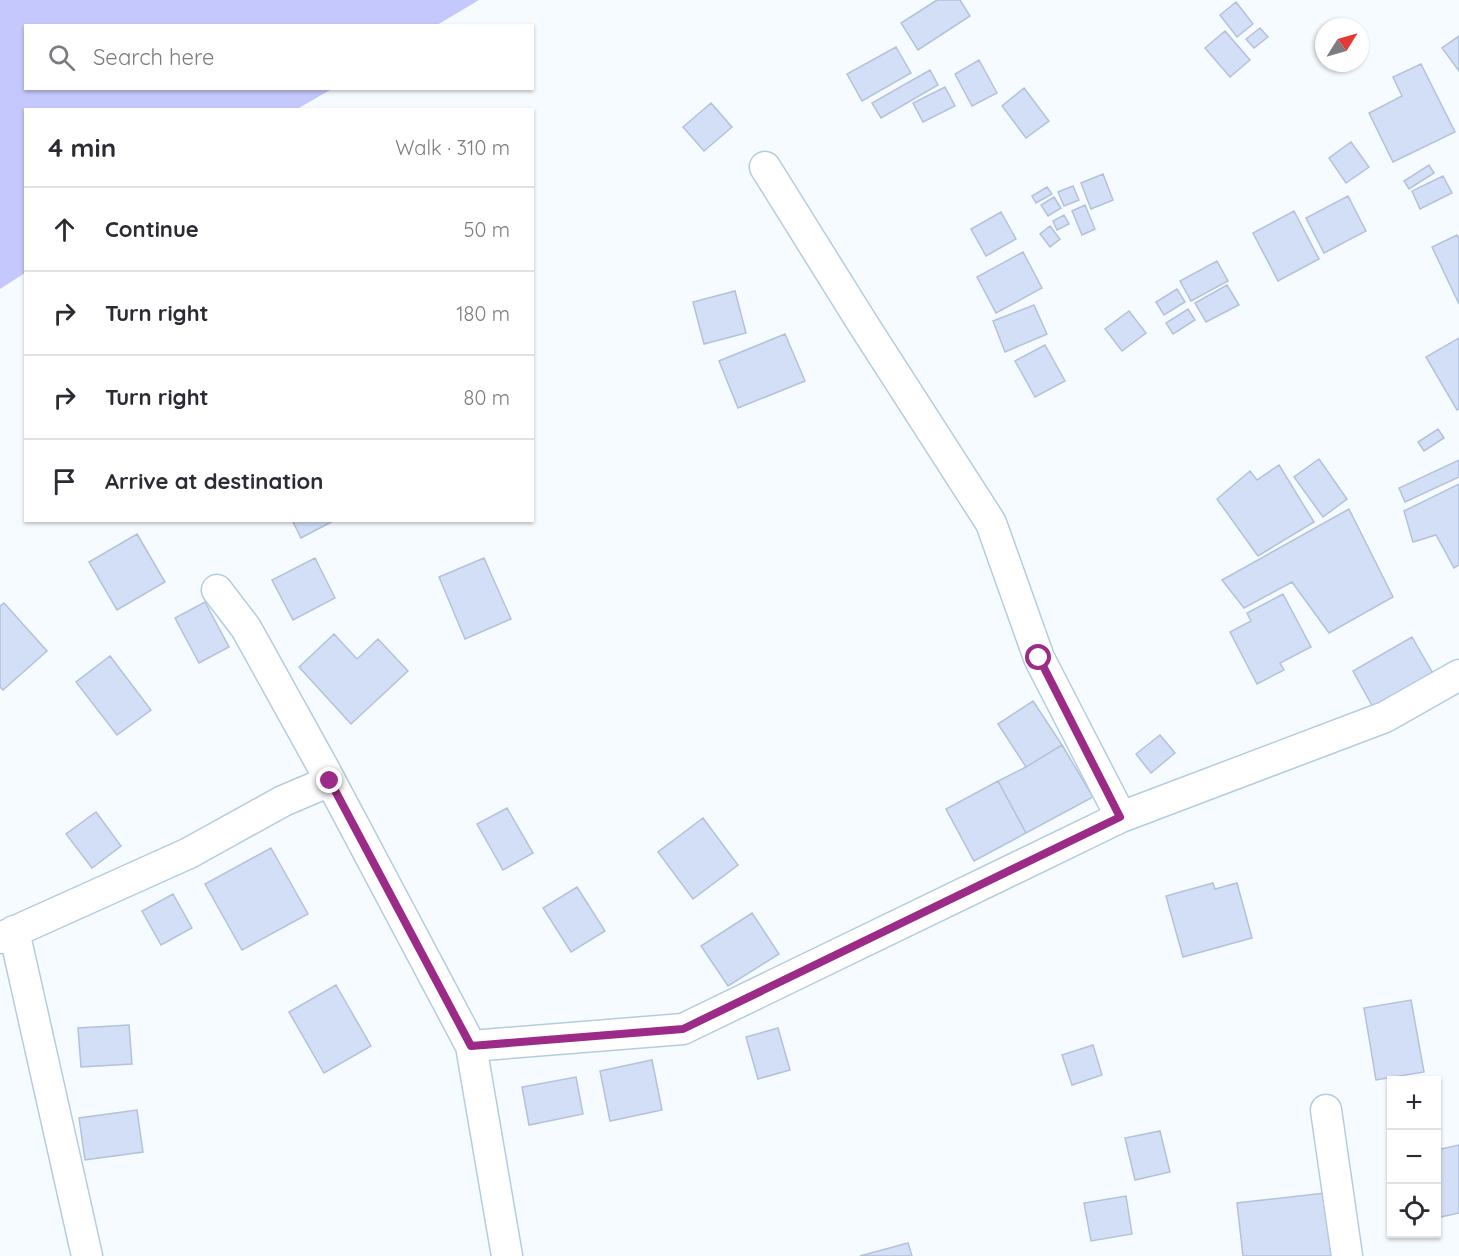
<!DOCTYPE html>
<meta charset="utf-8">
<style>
:root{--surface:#fff;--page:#f7f7f7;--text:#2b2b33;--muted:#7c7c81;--line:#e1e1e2}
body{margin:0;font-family:Quicksand,sans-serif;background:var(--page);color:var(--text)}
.controls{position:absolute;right:18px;bottom:18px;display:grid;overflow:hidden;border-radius:0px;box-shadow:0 2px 4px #0004}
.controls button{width:54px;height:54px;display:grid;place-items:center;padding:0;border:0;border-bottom:2px solid var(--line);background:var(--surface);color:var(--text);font:30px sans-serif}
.compass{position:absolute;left:1315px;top:18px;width:54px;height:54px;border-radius:50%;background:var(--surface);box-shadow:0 2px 4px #0004;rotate:53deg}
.stop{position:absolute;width:18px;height:18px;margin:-14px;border:4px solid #9c2b88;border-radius:50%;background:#fff}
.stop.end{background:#9c2b88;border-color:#fff;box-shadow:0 2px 6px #0008}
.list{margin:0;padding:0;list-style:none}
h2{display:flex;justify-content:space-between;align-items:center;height:78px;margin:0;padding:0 24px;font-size:26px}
h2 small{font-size:20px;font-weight:400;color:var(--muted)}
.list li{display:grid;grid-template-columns:39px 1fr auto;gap:18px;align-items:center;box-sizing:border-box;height:84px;padding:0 24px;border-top:2px solid var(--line)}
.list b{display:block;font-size:22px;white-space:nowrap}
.list em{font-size:20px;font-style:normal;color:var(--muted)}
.icon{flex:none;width:33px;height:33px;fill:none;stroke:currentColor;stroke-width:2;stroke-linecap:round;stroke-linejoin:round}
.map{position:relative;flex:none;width:1459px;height:1256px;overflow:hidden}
.search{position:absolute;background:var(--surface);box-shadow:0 2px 4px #0004;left:24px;top:24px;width:510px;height:66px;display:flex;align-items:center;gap:15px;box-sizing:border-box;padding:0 21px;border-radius:0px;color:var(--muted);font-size:22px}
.panel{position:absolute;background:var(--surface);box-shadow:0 2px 4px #0004;left:24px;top:108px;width:510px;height:414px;border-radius:0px}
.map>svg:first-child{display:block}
.green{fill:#c4c8fc}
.building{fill:#d3dff6;stroke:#b4c1da;stroke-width:1.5}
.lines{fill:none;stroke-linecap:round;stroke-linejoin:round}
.street-casing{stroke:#b5cce0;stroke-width:33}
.street{stroke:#fff;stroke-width:30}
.route{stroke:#9c2b88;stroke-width:8}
</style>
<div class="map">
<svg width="1459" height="1256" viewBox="0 0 1459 1256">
<rect width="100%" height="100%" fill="#f6fbff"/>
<path class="green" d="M0,0H479L437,25L26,26V88L332,89L297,109L26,110L25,273L0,289Z"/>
<path class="building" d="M937,0H960L970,16L918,50L901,23Z
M1236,2L1253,24L1237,37L1220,15Z
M1260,28L1268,37L1254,48L1246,39Z
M1225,31L1250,60L1230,77L1205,48Z
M1459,36V71L1442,48Z
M896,47L911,73L862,101L847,74Z
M979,60L997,93L972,106L955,74Z
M1421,64L1455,132L1393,162L1369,113L1402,96L1393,77Z
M930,70L938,85L881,118L872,103Z
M945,87L955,106L923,122L913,103Z
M1024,88L1049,121L1026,138L1002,106Z
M711,103L732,127L704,151L683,127Z
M1351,142L1369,167L1346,183L1329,158Z
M1429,165L1434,173L1409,189L1404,181Z
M1103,174L1113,200L1091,209L1081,183Z
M1443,176L1452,193L1420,209L1412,191Z
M1073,186L1079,200L1064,206L1058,192Z
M1047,187L1052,194L1036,203L1032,196Z
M1348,196L1366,231L1324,253L1306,218Z
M1054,197L1061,208L1048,216L1041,205Z
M1085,205L1095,229L1082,235L1072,211Z
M1294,211L1319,259L1278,281L1253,233Z
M1001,212L1016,239L986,256L971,229Z
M1064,215L1069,224L1057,230L1053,221Z
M1050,226L1060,239L1050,247L1040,234Z
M1457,235L1459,239V304L1432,247Z
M1023,252L1042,288L996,313L977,277Z
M1217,261L1228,281L1191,301L1180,281Z
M1227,285L1239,305L1206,322L1195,303Z
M1177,289L1185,302L1164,315L1156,302Z
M735,291L746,333L704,344L693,302Z
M1034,305L1047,334L1005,352L993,321Z
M1188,309L1195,320L1173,334L1166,323Z
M1129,311L1146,333L1122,351L1105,329Z
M785,334L805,381L738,408L719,361Z
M1459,338V409L1457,410L1426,357Z
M1045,345L1065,381L1035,397L1015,361Z
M1438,429L1444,438L1424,451L1418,442Z
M1319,459L1347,499L1323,517L1294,477Z
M1459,460V477L1405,502L1399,488Z
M1279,465L1314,522L1258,556L1217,499L1250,471L1257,480Z
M1459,484V565L1454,568L1436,535L1413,542L1404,511Z
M1349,509L1393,597L1329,633L1292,582L1244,608L1222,580Z
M292,520H335L301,538Z
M137,534L165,582L117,610L89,562Z
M315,558L335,598L293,620L272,580Z
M484,558L511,619L465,639L439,577Z
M1283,594L1311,647L1280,663L1284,670L1257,684L1230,632L1251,621L1247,613Z
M205,602L229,647L199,663L175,618Z
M4,603L47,651L3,690L0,687V606Z
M334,634L357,659L378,639L408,671L351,724L299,667Z
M1412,637L1435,677L1375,711L1353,671Z
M110,656L151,710L117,735L76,682Z
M1033,701L1062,745L1026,767L998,724Z
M1160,735L1175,753L1151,773L1136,754Z
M1062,745L1093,797L1026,833L998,781L1026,767Z
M998,781L1026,833L974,861L946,809Z
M507,808L533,853L503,870L477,824Z
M96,812L121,846L92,868L66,834Z
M703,818L738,865L693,899L658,852Z
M271,848L308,914L242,950L205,884Z
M1213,883L1215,889L1237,883L1252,938L1183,957L1166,896Z
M577,887L605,931L571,952L543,908Z
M173,894L192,928L161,945L142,911Z
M752,913L779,954L728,986L701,946Z
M336,985L371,1046L324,1073L289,1012Z
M1411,1000L1424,1072L1376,1080L1364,1008Z
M129,1025L132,1064L81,1067L78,1028Z
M778,1028L790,1070L758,1079L746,1037Z
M1093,1045L1102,1075L1072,1085L1062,1055Z
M652,1060L662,1110L610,1121L600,1071Z
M576,1077L583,1114L529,1125L522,1087Z
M137,1110L143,1152L85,1160L79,1118Z
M1160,1131L1170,1172L1135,1180L1125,1138Z
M1459,1145V1213L1436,1218V1150Z
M1325,1193L1333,1256H1243L1237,1203Z
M1126,1196L1132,1234L1091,1241L1084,1203Z
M908,1243L912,1256H860Z"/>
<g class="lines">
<defs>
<path id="street" d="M765,167L863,324L991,523L1039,658L1121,817
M217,590L246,628L323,767L471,1046L507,1256
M14,931L87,1256
M0,938L189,853L283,801L330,781
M471,1046L683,1029L1121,817L1385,717L1459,675
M1326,1110L1347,1256"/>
</defs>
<use href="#street" class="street-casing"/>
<use href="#street" class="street"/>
</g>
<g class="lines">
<path class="route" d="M330,781L471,1046L683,1029L1120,817L1039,658"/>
</g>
</svg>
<div class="controls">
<button>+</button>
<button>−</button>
<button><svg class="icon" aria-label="locate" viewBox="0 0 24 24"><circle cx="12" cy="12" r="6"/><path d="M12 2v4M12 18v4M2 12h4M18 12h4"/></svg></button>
</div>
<svg class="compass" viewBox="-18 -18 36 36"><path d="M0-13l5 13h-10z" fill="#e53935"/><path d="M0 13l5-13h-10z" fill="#7c7c81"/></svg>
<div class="stop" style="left:1039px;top:658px"></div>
<div class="stop end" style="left:330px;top:781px"></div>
<div class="search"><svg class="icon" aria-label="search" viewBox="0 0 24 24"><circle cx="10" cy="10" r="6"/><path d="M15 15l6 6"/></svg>Search here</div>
<section class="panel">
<h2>4 min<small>Walk · 310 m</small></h2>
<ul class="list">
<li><svg class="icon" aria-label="ahead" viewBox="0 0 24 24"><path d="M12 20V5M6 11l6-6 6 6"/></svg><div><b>Continue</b></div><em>50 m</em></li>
<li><svg class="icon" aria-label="right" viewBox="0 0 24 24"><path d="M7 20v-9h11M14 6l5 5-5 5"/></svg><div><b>Turn right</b></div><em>180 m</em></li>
<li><svg class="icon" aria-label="right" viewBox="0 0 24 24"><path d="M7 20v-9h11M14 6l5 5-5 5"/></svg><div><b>Turn right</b></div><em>80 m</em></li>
<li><svg class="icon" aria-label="arrive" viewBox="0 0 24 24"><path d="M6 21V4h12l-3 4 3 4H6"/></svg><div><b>Arrive at destination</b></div></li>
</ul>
</section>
</div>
